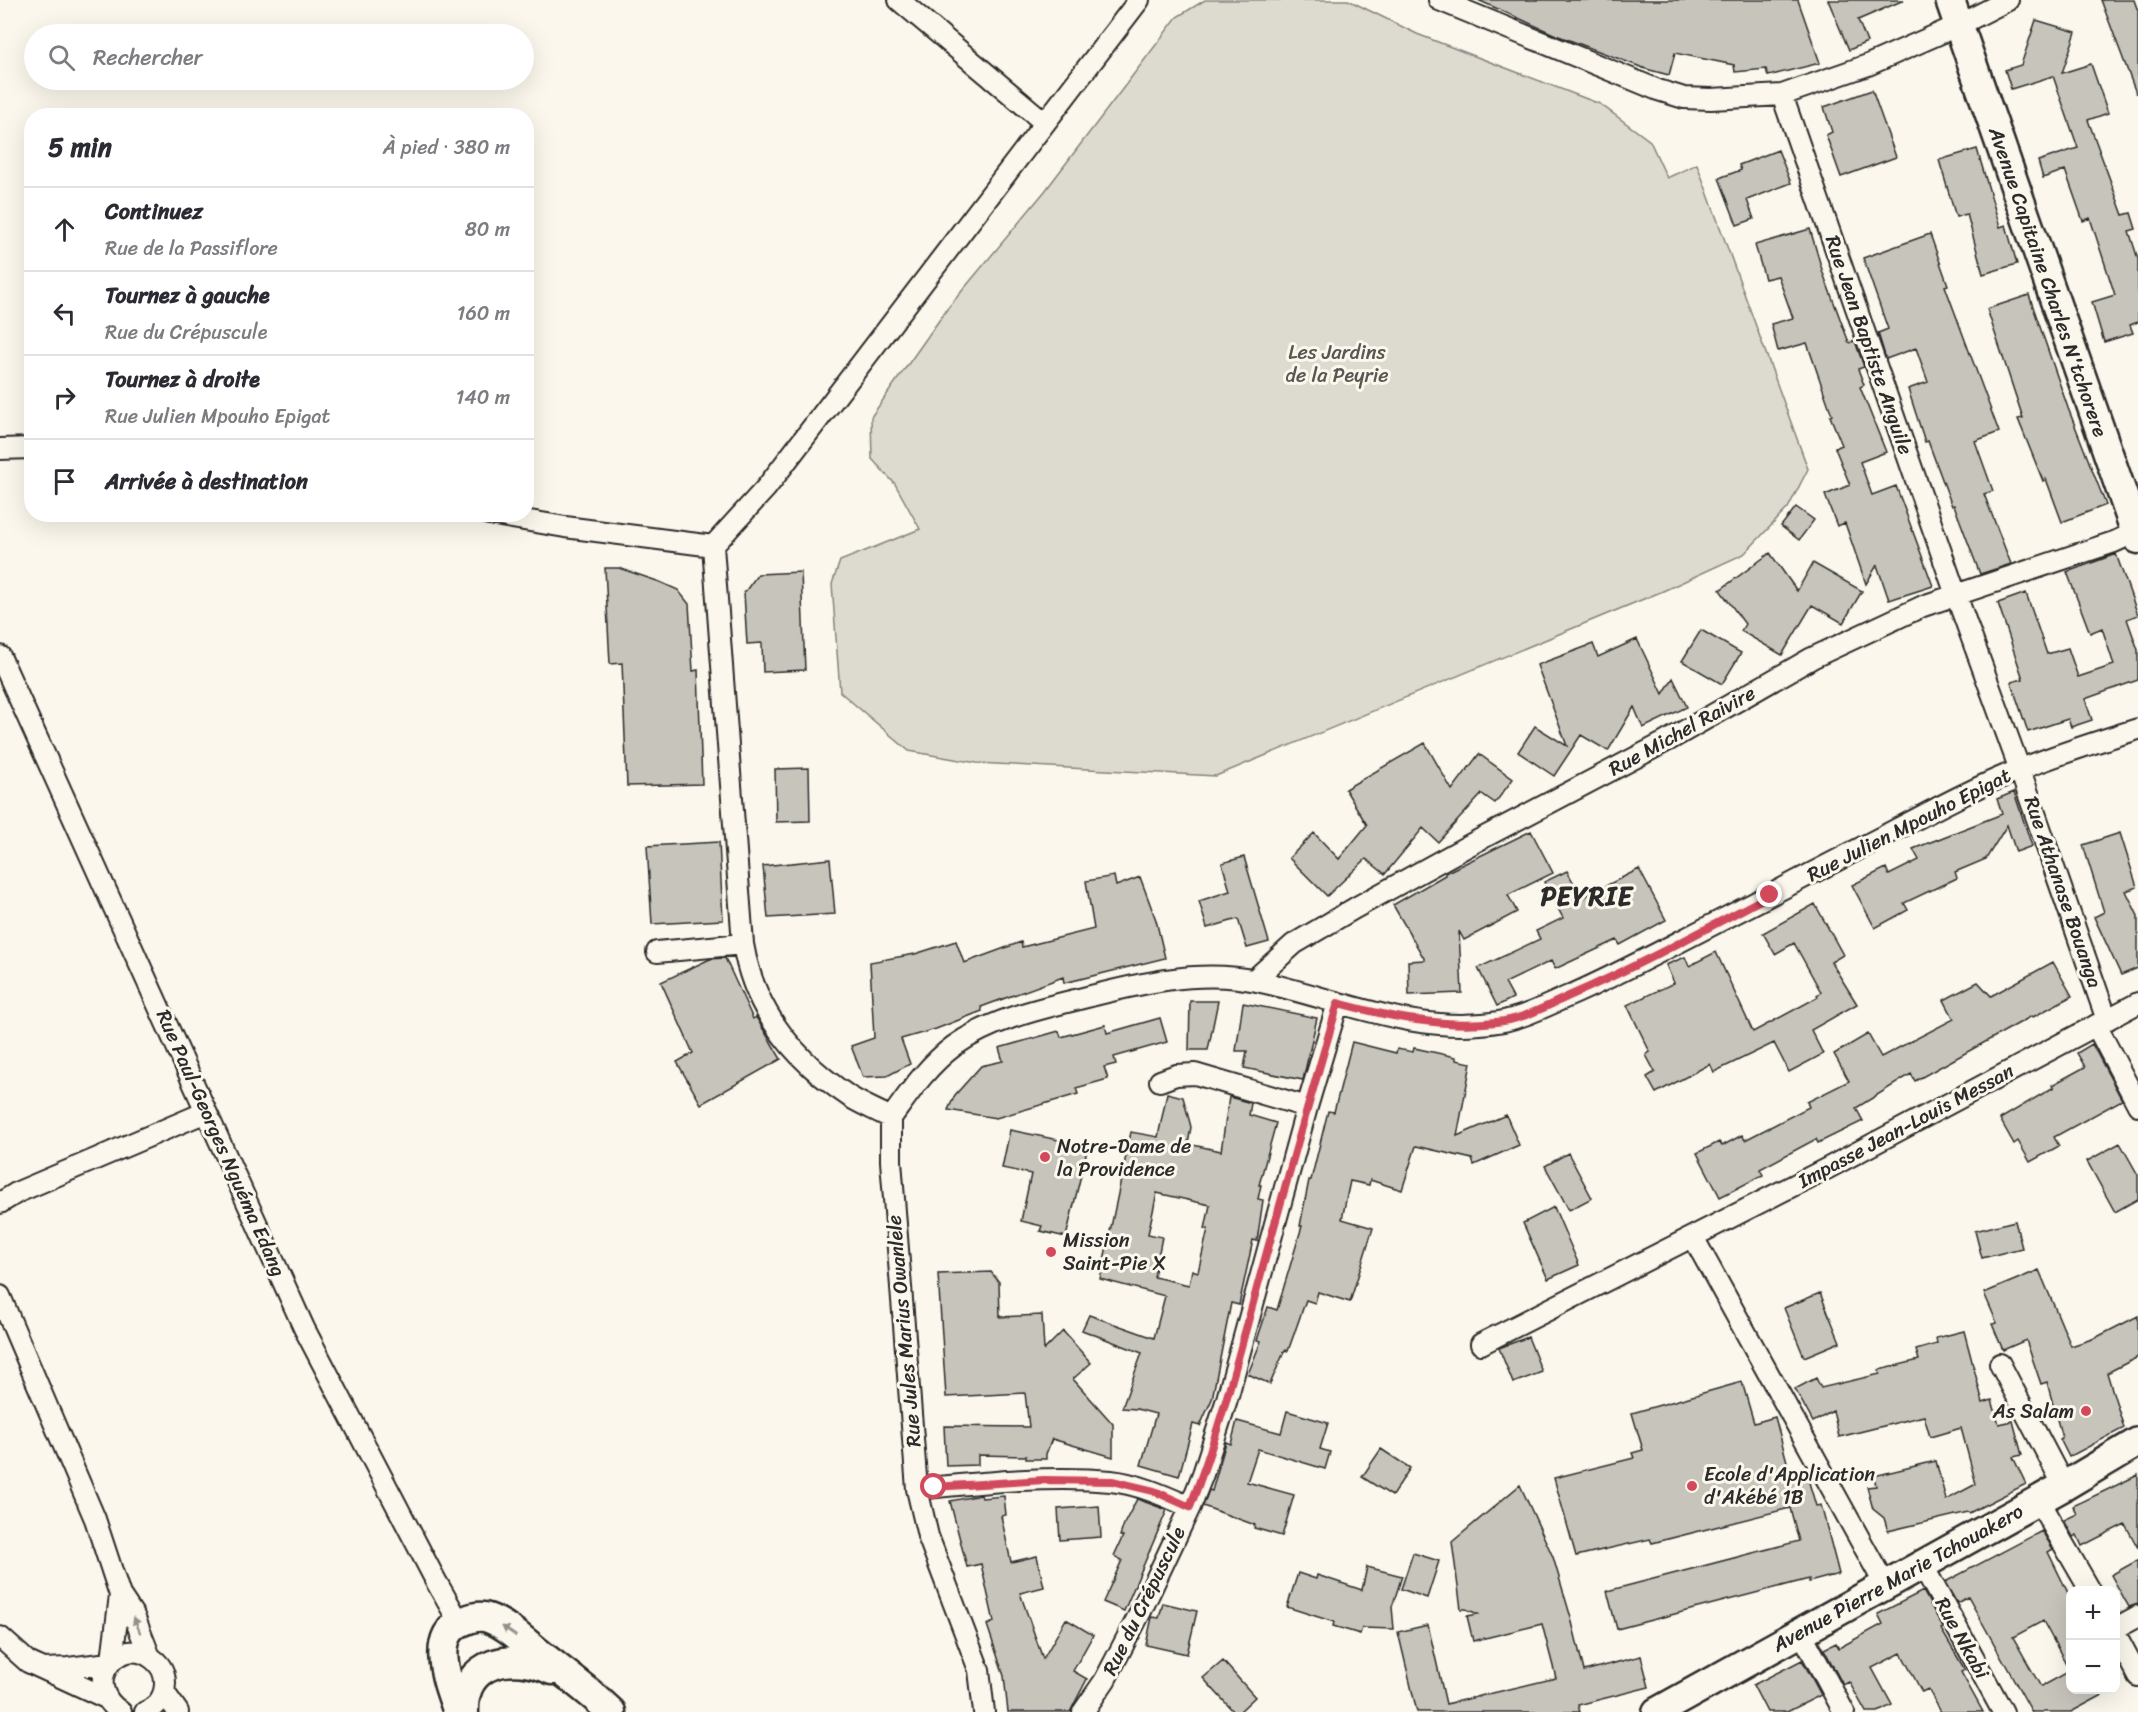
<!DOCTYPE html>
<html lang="fr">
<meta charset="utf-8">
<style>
:root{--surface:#fff;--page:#f7f7f7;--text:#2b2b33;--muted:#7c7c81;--line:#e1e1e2}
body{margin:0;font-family:Sriracha,sans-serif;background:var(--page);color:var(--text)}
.controls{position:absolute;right:18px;bottom:18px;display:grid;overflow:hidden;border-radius:12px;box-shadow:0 6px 24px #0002}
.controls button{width:54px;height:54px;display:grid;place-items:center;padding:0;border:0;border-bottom:2px solid var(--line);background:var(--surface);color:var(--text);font:30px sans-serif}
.stop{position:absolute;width:18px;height:18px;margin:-14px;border:4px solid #d1495b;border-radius:50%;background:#fff}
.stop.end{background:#d1495b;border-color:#fff;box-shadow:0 2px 6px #0008}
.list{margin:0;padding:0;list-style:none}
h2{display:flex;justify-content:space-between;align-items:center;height:78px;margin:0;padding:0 24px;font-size:26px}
h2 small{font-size:20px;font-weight:400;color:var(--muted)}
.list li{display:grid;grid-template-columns:39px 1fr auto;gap:18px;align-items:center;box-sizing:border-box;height:84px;padding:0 24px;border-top:2px solid var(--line)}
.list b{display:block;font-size:22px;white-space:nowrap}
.list p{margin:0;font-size:20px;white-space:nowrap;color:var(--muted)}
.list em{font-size:20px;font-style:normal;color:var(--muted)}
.icon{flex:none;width:33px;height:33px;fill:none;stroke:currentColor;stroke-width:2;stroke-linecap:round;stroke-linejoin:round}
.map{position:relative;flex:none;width:2138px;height:1712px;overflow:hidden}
.search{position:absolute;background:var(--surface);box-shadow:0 6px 24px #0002;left:24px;top:24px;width:510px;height:66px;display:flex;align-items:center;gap:15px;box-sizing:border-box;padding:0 21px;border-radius:33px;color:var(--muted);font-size:22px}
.panel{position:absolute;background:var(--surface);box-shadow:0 6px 24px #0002;left:24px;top:108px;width:510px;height:414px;border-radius:24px}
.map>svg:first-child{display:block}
.green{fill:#dddad0;stroke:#84827e;stroke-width:1.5}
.building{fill:#c7c4bc;stroke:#2b2b2b;stroke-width:1.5;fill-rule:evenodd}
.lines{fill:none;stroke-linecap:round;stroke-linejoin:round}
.street-casing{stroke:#2b2b2b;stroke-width:24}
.secondary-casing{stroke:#2b2b2b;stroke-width:33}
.street{stroke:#fbf7ec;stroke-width:20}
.secondary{stroke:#fbf7ec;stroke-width:28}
.oneway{fill:#93918c}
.route{stroke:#d1495b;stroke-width:8}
.poi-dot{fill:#d1495b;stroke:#fbf7ec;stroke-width:2}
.labels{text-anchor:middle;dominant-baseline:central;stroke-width:6;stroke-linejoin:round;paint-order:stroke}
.street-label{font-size:20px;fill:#2b2b2b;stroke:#fbf7ec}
.park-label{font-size:20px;fill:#585754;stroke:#fbf7ec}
.poi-label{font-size:20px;fill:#2b2b2b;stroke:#fbf7ec;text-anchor:start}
.district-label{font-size:26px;font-weight:bold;letter-spacing:1.5px;fill:#2b2b2b;stroke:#fbf7ec}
</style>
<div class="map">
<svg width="2138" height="1712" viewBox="0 0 2138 1712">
<rect width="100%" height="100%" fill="#fbf7ec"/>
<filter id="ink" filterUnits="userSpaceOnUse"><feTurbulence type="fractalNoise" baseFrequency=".0167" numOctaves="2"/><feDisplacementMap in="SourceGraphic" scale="12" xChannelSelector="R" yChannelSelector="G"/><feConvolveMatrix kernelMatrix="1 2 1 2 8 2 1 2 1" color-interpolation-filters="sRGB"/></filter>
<g filter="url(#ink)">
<path class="green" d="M1205,0H1348L1417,34L1600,104L1650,141L1667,178L1697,164L1808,469L1788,508L1744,554L1663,591L1216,776L977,763L909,751L840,692L832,584L840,561L920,529L895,484L872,459L871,417L947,309L1045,191L1177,17Z"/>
<path class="building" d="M1478,0H1798L1820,63L1768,76L1766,69L1735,72L1734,65L1675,53L1669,75L1646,69L1556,35Z
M1828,0H1904L1858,20L1867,42L1849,50Z
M2101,0H2134L2138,11V93H2136Z
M2036,20L2076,32L2062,73L2091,64L2108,113L2088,120L2123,215L2131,213L2136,229L2129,231L2138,259V322L2130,325L2133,333L2104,342L2092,302L2115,295L2090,218L2083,221L2065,170L2043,178L2038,161L2078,148L2053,76L2011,89L2005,70L2021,65Z
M1872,90L1896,157L1841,177L1826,135L1832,132L1824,107Z
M1977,149L2000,227L2006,225L2017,264L1983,274L1967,214L1956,217L1939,160Z
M1778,150L1791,183L1747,200L1754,219L1737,225L1719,178L1741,170L1739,165Z
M1810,229L1823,273L1848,340L1849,343L1855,341L1864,367L1858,369L1864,385L1860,387L1886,452L1860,462L1872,495L1896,486L1933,586L1889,600L1877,565L1866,584L1845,523L1837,526L1825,495L1850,485L1835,448L1842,445L1830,416L1832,415L1807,343L1778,351L1771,324L1793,318L1778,276L1765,279L1755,245Z
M1930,234L1948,285L1945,286L1999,432L1975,441L1993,491L1984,494L2011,564L1980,574L1954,505L1952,506L1928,441L1925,442L1908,389L1928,382L1916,348L1886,359L1878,333L1888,329L1863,258Z
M2029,295L2068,408L2106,505L2062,522L2046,479L2043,481L2018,419L2023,418L1987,309Z
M1796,507L1814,520L1799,540L1781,526Z
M1770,553L1797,591L1813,563L1862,591L1843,623L1812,605L1782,655L1741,631L1745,624L1720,590Z
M2116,554L2138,615L2127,619L2138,650V680L2085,699L2092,720L2071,727L2068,719L2028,732L2011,682L2023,679L1998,603L2026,593L2047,654L2068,648L2078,677L2114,665L2102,628L2090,633L2067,572Z
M605,568H619L660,582L678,590L689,604L693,671L698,670L702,784L627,786L622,663L610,664Z
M801,572L805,670L763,672L762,643L747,644L744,593L758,574Z
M1701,630L1741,653L1722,684L1682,661Z
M1637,639L1663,694L1673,678L1687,707L1643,728L1634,707L1608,751L1581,735L1554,776L1518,752L1535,726L1567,746L1537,665L1593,644L1598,657Z
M1425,743L1452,790L1479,754L1513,779L1495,803L1482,794L1438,842L1423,828L1385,874L1366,859L1327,896L1289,858L1314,833L1339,859L1367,825L1345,789Z
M809,768L810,821L776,822L775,769Z
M2014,792L2032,846L2016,852L2007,825L1986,859L1955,872L1957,878L1904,903L1908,910L1875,928L1852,885L1886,868L1889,875L1919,860L1913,849L2002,814L1997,799Z
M1531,831L1553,873L1508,895L1517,912L1464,940L1459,931L1462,993L1409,995L1408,961L1425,960L1393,905L1445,875V873Z
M2120,833L2137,887L2126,891L2138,916V968L2121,975L2094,917L2104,912L2083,845Z
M719,842L723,920L652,924L647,846Z
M1244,857L1269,942L1247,948L1238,919L1207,928L1199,901L1230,891L1222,863Z
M830,859L835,914L768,918L763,866Z
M1639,869L1666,920L1620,945L1617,940L1555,969L1551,961L1505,983L1513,998L1497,1006L1478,968L1540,939L1536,931L1563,918L1544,882L1567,871L1582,898Z
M1114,876L1116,886L1140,877L1156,920L1165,958L1064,983L1063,977L981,1007L982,1011L936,1029L901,1039L910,1064L887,1076L863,1077L851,1046L874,1038L870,962L915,954L956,941L964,963L1021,942L1022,947L1094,929L1086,881Z
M1815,904L1843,955L1831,962L1857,1004L1811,1030L1823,1054L1789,1072L1774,1043L1714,1072L1710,1064L1656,1093L1647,1077L1655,1072L1646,1055L1650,1052L1627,1005L1674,983L1666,965L1685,957L1689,966L1716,952L1753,1032L1818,997L1817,995L1821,992L1794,943L1775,954L1763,933Z
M725,958L753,1019L756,1017L781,1059L701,1104L677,1062L693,1053L661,982L710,959Z
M2053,962L2072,996L2033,1017L2032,1016L1915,1081L1911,1074L1856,1108L1863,1121L1818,1143L1816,1139L1760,1169L1763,1175L1720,1197L1697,1153L1719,1142L1722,1146L1742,1135L1745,1140L1809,1107L1807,1102L1849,1081L1834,1054L1868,1034L1881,1057L1954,1019L1944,1000L1978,982L1991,996Z
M1190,1001H1218L1208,1050H1189Z
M1243,1003L1317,1018L1303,1080L1244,1068L1247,1051H1236Z
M1160,1018L1167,1042L1114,1057L1116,1064L1104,1067L1108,1079L1076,1088L1078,1094L996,1118L948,1110L955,1095L981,1066L1003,1061L999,1048L1059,1031L1061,1037L1105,1025L1107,1033Z
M1352,1042L1396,1053L1397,1049L1413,1052L1414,1048L1456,1057V1060L1471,1063L1457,1136L1506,1115L1519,1145L1474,1165L1472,1159L1416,1146L1402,1190L1370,1180L1369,1185L1350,1181L1342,1219L1373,1228L1350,1302L1318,1292L1315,1303L1306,1300L1288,1351L1285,1350L1270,1384L1248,1374L1261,1341L1257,1340L1268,1307L1277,1310L1302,1226H1300L1309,1180H1311L1328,1111L1334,1112Z
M2092,1044L2122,1100L2054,1137L2059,1146L2030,1162L2018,1141L2014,1144L2000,1119L2054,1087L2052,1085L2085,1067L2077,1053Z
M1167,1093L1183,1097L1191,1127L1188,1144L1221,1151L1229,1097L1251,1103L1249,1115L1276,1123L1259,1185H1261L1258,1199L1263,1200L1257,1241L1253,1240L1239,1305L1231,1303L1212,1399L1200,1426L1193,1424L1179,1476L1141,1465L1156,1414L1137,1409L1122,1408L1142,1353L1082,1330L1089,1315L1154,1338L1165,1296L1100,1279L1131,1132L1158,1137ZM1157,1193L1210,1205L1205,1229H1208L1198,1272L1192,1270L1189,1285L1154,1277L1162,1237L1148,1234Z
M1010,1130L1088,1146L1066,1237L1040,1231L1042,1226L1021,1221L1031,1174L1002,1168Z
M2120,1143L2138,1175V1199L2115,1212L2087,1161Z
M1568,1153L1592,1198L1569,1210L1545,1166Z
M1554,1207L1579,1265L1548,1279L1523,1223Z
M2015,1221L2022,1248L1982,1258L1975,1231Z
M2039,1270L2071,1346L2095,1338L2138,1316V1357L2107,1373L2124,1428L2069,1457L2060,1439L2062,1438L2047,1382L2041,1384L2026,1340L2003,1350L1992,1324L1997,1323L1984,1293Z
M991,1272L999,1282L1000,1317L1042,1315L1044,1350L1063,1331L1091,1363L1073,1379L1113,1424V1457L1052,1439L1046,1454V1459H1026V1456L978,1455V1465L946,1466L944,1426L1029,1427L1025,1393L946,1397L938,1274Z
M1820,1293L1840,1342L1804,1357L1784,1308Z
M1964,1331L1983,1403L1992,1400L1999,1424L2013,1421L2022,1455L2013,1457L2026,1484L1969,1513L1968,1512L1888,1531L1884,1518L1873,1509L1867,1487L1876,1486L1874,1476L1936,1461L1946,1500L1976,1484L1961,1428L1930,1437L1924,1416L1839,1437L1833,1411L1813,1422L1795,1389L1816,1378L1821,1388L1880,1374L1879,1370L1919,1360L1916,1350L1937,1344L1936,1338Z
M1528,1337L1542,1372L1513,1383L1499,1348Z
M1742,1382L1754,1423L1775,1417L1790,1473L1805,1469L1816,1506L1821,1505L1839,1574L1809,1582V1579L1617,1629L1607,1591L1799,1541L1790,1508L1652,1543L1650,1539L1576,1556L1554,1478L1634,1458L1632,1453L1643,1450L1632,1413Z
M1287,1411L1328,1423L1320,1449L1330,1452L1325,1469L1258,1449L1247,1482L1294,1495L1282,1536L1254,1528L1255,1525L1203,1506L1209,1490L1212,1491L1226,1442L1231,1444L1237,1421L1281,1433Z
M1381,1449L1410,1468L1392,1496L1362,1477Z
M2138,1475V1548L2125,1524L2082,1546L2077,1535L2073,1537L2064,1520L2077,1514L2073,1506Z
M1520,1485L1553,1557L1571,1618L1584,1671L1641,1656L1649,1687L1578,1705L1580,1712H1417L1398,1632L1428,1625L1446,1704L1556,1678L1542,1624L1473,1641L1467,1616L1478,1614L1466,1609H1461L1452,1542Z
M981,1495L982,1498L1004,1496L1006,1515L1001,1516L1011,1562L1037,1556L1044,1587L1020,1593L1043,1659L1066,1619L1093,1635L1073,1671L1087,1679L1070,1712H1008L1004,1676L987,1625L994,1622L981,1564L967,1567L950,1501Z
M1137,1499L1167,1510L1124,1611L1103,1602L1122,1560L1114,1556L1123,1536H1120L1124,1524Z
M1099,1506L1101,1537L1060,1540L1058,1509Z
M2042,1531L2053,1549L2048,1552L2070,1597V1689H2114L2071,1712H2032L1968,1597L1957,1603L1945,1582ZM2043,1621L2070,1671L2041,1687L2013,1637Z
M1413,1553L1439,1561L1427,1598L1401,1589Z
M2138,1560V1604L2129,1607L2111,1575Z
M1367,1567L1402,1576L1392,1607L1394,1629L1362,1628L1360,1634L1333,1626L1334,1622L1287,1607L1298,1573L1316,1579L1317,1575L1362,1590Z
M1923,1591L1943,1628L1941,1629L1965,1670L1961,1672L1983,1712H1941L1928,1689L1922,1692L1901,1653L1872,1668L1892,1705L1878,1712H1866L1849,1682L1843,1685L1824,1649L1836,1643L1839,1648L1883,1624L1878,1614Z
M1163,1603L1197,1611L1187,1654L1146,1645L1152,1617L1159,1618Z
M1802,1660L1821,1695L1787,1712H1767L1753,1685Z
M1223,1661L1255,1697L1239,1712H1234L1203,1678Z"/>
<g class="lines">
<defs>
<path id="street" d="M899,0L1044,122
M1439,0L1658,90L1684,98L1711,99L1782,95L1868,65L1959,25L2008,0
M1782,95L1956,595L2020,770L2107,1020
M0,449L32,448
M489,514L565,527L713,546
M0,656L304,1328L437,1583L459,1622
M657,952L743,944
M1254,980L1294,944L1355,908L1475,842L1667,741L1812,658L1923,606L2114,542L2136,532
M2096,1025L2138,1105
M1160,1081L1176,1075L1195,1074L1307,1107
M891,1118C910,1092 927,1066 954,1046C989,1021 1034,1010 1075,1000C1133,985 1197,968 1257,981C1336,998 1416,1036 1498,1022C1523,1018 1546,1006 1569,996C1617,975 1663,950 1710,926C1767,897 1823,867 1880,838C1926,814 1973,788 2021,769C2059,754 2099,741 2138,729
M891,1118C878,1111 863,1105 850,1097C794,1060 754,1011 743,944L713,546L766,488L1139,0
M891,1118V1161L917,1489L928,1536L979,1670L984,1712
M0,1203L18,1192L206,1112
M1693,1237L1885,1585
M0,1296L95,1519L120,1595L134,1616L150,1657
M1481,1344L1828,1168L2138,1003
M2000,1364L2064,1486
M917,1489C978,1483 1050,1475 1111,1481C1139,1484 1165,1496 1190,1507
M2038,1500L2090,1590
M1922,1564L2003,1712
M2116,1628L2138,1616
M1801,1632L1844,1712
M2116,1635L2138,1676
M0,1637L28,1662L106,1698
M112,1660L120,1595
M44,1669L68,1668L109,1663
M164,1692L178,1712
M121,1712C78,1684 120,1632 153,1659C161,1665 165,1674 165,1683C165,1697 157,1707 145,1712
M1083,1712L1105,1680L1141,1611L1190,1507L1203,1474L1227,1399L1307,1107L1338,1003"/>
<path id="secondary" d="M1950,0L2138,539
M458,1712C448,1684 427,1633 466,1620C473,1617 480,1615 488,1618C507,1625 525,1642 540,1654C564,1673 590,1691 611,1712
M464,1712C462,1660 513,1652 552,1670
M1657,1712L2064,1486L2138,1442"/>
</defs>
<use href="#street" class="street-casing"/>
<use href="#secondary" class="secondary-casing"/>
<use href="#street" class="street"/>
<use href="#secondary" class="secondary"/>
</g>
<defs><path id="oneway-solid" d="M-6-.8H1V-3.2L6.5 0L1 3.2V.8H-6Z" transform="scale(1.5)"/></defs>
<g class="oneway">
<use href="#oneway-solid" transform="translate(137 1625) rotate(-112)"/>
<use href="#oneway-solid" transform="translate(509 1631) rotate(-145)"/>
</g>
</g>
<g class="lines" filter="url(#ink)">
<path class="route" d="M934,1487L1044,1480L1112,1481L1154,1491L1190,1507C1218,1436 1237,1362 1257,1288C1283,1193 1310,1098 1338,1003C1390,1017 1442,1028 1496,1022C1522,1020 1547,1006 1569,996C1638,966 1704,930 1770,895"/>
</g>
<g class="poi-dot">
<circle cx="1045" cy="1157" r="6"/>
<circle cx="1051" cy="1252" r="6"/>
<circle cx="2086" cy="1411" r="6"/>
<circle cx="1692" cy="1486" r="6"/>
</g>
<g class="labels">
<g class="street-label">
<text transform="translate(2048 282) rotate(71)">Avenue Capitaine Charles N'tchorere</text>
<text transform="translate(1869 345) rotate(71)">Rue Jean Baptiste Anguile</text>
<text transform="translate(1682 731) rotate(-29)">Rue Michel Raivire</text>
<text transform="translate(1909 825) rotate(-27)">Rue Julien Mpouho Epigat</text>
<text transform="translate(2063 892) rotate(71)">Rue Athanase Bouanga</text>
<text transform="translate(1906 1126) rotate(-28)">Impasse Jean-Louis Messan</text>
<text transform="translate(221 1143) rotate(66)">Rue Paul-Georges Nguéma Edang</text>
<text transform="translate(904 1331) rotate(-95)">Rue Jules Marius Owanlele</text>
<text transform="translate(1898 1578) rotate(-29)">Avenue Pierre Marie Tchouakero</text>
<text transform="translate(1144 1601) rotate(-64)">Rue du Crépuscule</text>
<text transform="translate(1962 1638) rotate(61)">Rue Nkabi</text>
</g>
<g class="park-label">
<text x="1337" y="352">Les Jardins<tspan x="1337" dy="23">de la Peyrie</tspan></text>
</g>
<g class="poi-label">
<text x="1057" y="1146">Notre-Dame de<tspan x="1057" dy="23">la Providence</tspan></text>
<text x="1063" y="1240">Mission<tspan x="1063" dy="23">Saint-Pie X</tspan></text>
<text x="2074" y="1411" text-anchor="end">As Salam</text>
<text x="1704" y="1474">Ecole d'Application<tspan x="1704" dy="23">d'Akébé 1B</tspan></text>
</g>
<g class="district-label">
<text x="1587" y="896">PEYRIE</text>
</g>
</g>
</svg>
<div class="controls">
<button>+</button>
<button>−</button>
</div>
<div class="stop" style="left:934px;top:1487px"></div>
<div class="stop end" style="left:1770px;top:895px"></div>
<div class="search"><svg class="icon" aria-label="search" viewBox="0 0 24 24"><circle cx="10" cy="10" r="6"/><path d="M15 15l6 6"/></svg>Rechercher</div>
<section class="panel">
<h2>5 min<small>À pied · 380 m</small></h2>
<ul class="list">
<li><svg class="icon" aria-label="ahead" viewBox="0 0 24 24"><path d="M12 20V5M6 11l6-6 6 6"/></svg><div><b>Continuez</b><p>Rue de la Passiflore</p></div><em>80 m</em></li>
<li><svg class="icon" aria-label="left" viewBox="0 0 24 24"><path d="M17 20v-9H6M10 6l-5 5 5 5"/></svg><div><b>Tournez à gauche</b><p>Rue du Crépuscule</p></div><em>160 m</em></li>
<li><svg class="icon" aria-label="right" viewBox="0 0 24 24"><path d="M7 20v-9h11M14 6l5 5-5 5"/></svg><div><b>Tournez à droite</b><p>Rue Julien Mpouho Epigat</p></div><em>140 m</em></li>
<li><svg class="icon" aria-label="arrive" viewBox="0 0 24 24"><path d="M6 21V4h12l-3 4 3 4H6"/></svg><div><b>Arrivée à destination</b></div></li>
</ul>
</section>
</div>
